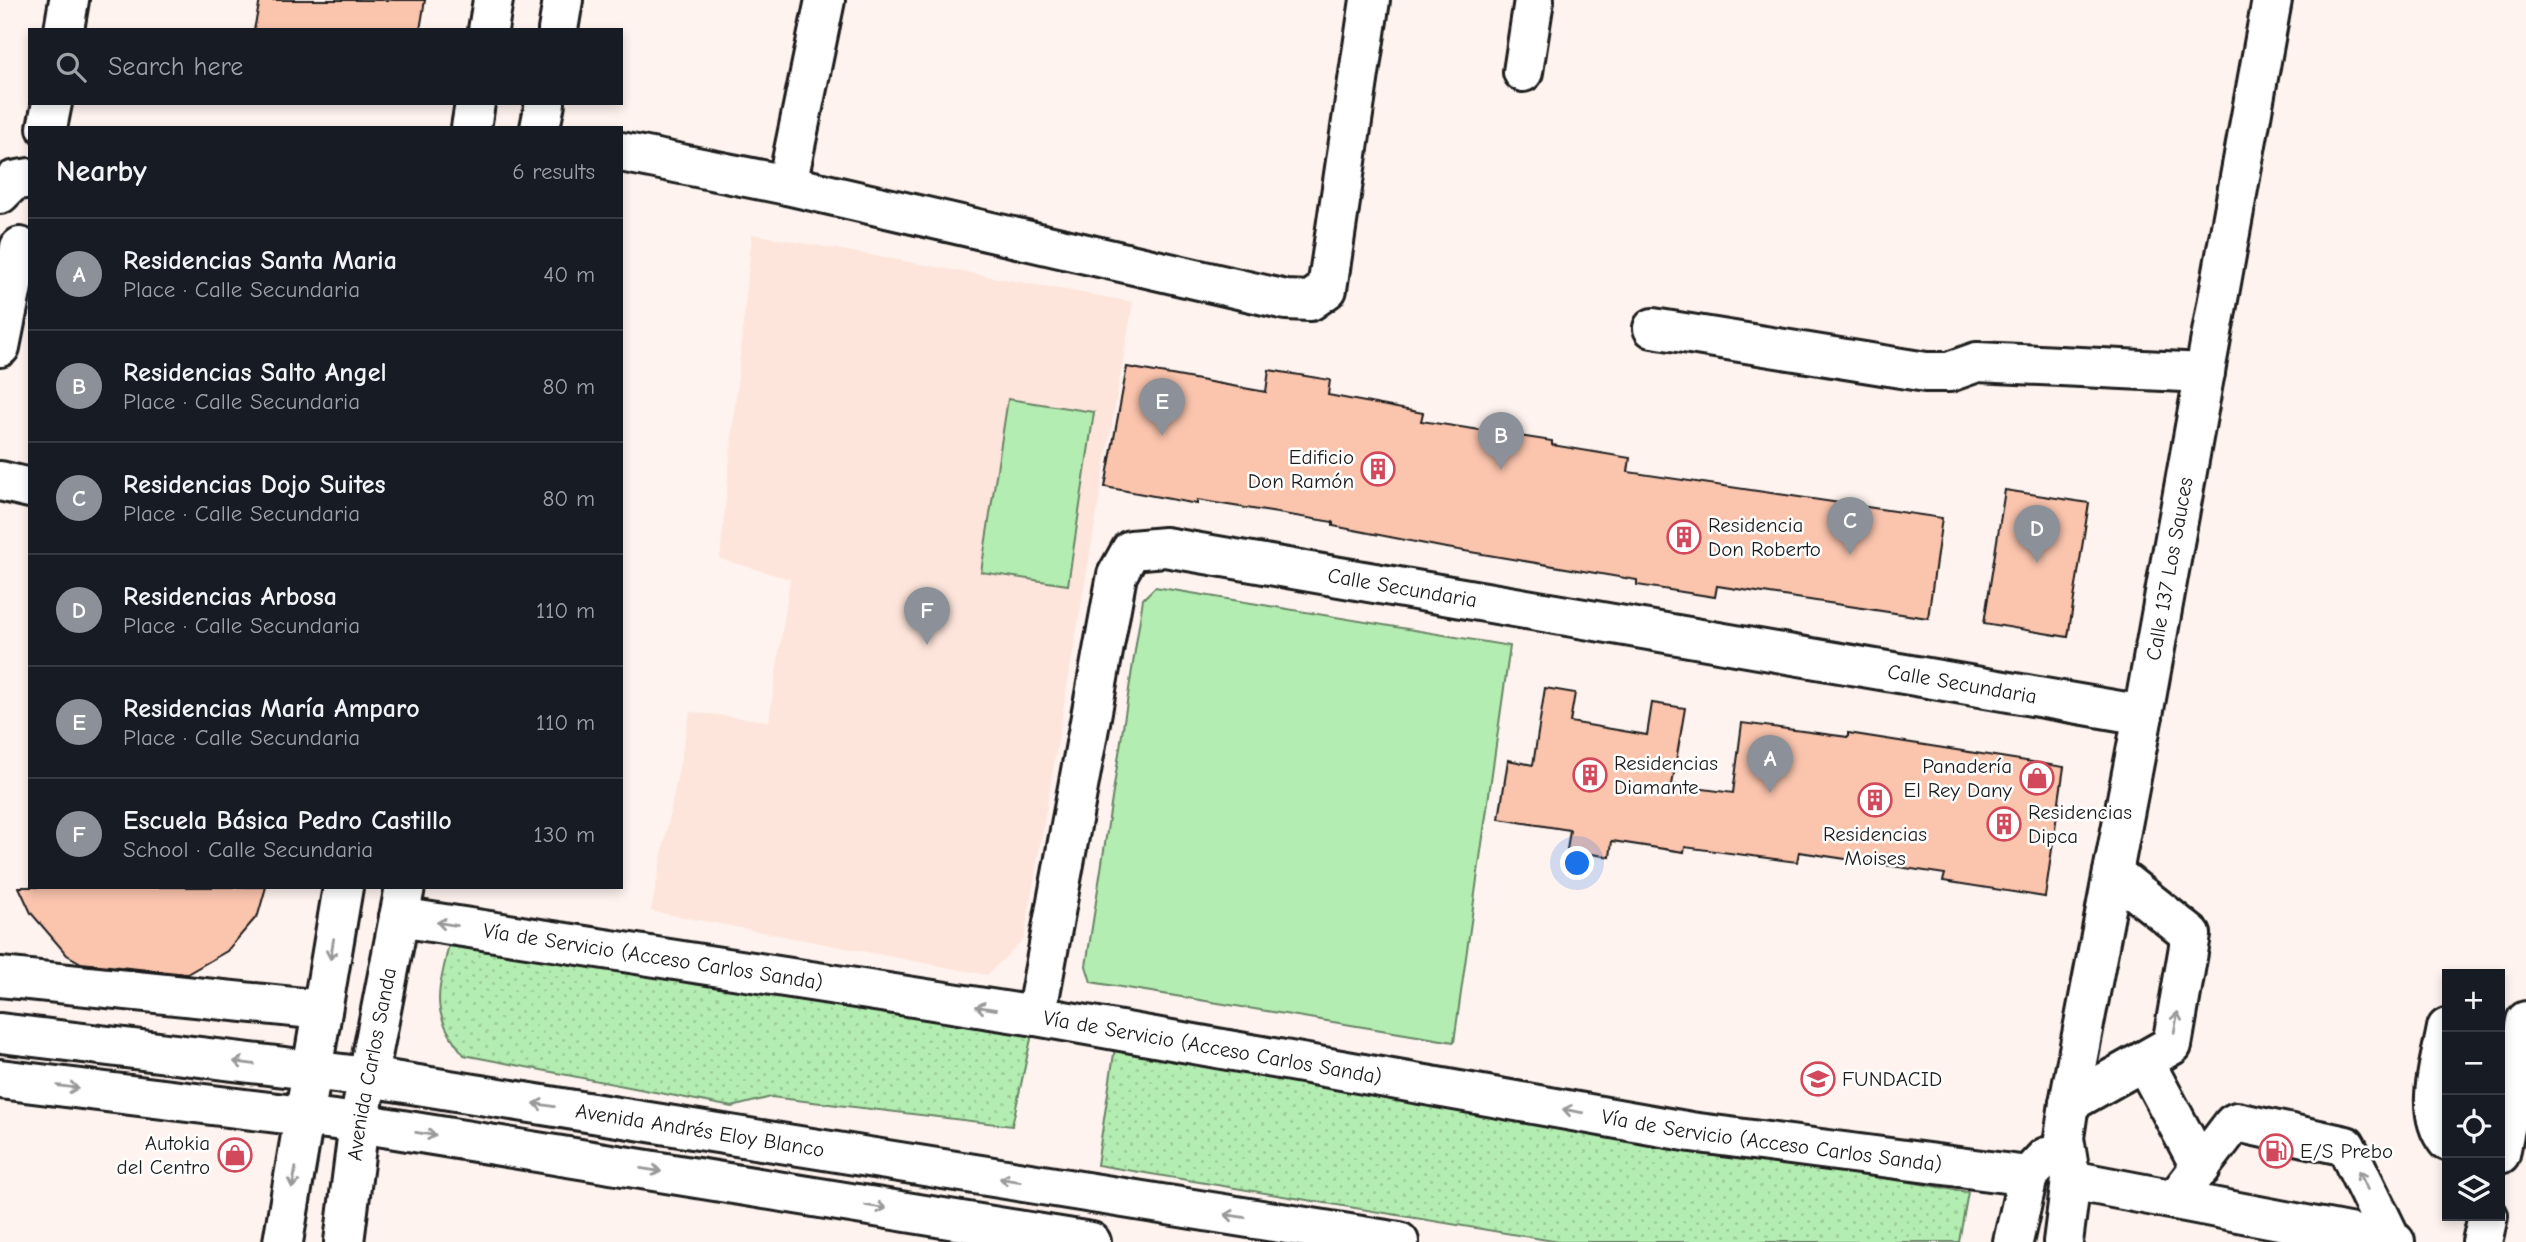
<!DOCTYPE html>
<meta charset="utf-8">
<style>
:root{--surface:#171b24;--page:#242831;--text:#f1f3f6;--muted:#9ea1a6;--line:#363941;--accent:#8c9099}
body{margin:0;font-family:"Comic Neue",sans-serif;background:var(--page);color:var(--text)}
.controls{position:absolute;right:21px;bottom:21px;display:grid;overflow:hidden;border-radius:0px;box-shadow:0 4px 10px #0003}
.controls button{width:63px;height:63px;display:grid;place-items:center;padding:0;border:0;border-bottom:2px solid var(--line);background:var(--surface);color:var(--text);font:35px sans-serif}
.you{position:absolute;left:1578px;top:864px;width:24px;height:24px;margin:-18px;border:5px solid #fff;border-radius:50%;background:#1a73e8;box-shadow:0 0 0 10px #1a73e833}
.badge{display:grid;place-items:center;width:46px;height:46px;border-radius:50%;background:var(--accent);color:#fff;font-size:23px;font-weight:700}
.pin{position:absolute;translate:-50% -58px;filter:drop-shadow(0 2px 4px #0008)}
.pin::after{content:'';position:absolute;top:37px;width:24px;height:21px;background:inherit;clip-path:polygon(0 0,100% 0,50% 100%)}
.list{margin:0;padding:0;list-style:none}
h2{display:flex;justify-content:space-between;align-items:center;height:91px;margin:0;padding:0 28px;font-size:30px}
h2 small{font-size:23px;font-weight:400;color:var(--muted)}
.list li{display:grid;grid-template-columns:46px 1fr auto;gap:21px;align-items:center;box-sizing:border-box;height:112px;padding:0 28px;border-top:2px solid var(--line)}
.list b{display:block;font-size:26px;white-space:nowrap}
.list p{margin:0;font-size:23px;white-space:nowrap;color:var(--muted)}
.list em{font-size:23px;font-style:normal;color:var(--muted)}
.icon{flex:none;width:38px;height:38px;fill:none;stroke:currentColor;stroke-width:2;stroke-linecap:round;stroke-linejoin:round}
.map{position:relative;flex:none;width:2526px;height:1242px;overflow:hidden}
.search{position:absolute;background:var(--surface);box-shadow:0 4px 10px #0003;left:28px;top:28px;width:595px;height:77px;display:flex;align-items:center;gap:18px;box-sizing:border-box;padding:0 24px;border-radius:0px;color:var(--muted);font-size:26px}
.panel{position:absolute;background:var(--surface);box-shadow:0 4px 10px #0003;left:28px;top:126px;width:595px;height:763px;border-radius:0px}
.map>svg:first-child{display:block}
.built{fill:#fde5db}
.green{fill:#b4edb1;stroke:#688466;stroke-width:2}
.park{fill:url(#park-dots);stroke:#688466;stroke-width:2}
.building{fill:#fac4ad;stroke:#1c1c1c;stroke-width:2}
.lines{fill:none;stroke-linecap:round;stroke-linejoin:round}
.minor-casing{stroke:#1c1c1c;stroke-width:44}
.minor{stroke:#fff;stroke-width:38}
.oneway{stroke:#999}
.labels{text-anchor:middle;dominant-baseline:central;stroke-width:5;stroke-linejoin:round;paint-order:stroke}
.poi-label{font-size:21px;fill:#1c1c1c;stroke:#fff;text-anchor:start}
.street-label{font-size:21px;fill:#1c1c1c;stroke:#fff}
</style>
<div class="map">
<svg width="2526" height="1242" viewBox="0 0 2526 1242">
<defs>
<pattern id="park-dots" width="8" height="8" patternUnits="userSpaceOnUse" patternTransform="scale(1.75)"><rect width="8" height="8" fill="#b4edb1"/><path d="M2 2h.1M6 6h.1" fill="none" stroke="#9acb98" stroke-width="1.8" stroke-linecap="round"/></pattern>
</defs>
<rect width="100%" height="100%" fill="#fef3ef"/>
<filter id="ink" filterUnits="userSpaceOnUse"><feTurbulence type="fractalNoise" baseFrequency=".0143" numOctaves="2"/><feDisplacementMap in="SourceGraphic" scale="14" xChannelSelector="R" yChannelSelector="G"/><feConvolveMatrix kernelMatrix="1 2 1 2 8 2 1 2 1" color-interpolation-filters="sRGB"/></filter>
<g filter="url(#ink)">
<path class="built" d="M752,234L1133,302L1024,939L987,975L651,911L690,712L769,721L790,579L720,559Z"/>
<path class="green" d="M1008,399L1094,412L1068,585L981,572Z
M1155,587L1510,646L1454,1042L1091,982L1086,966L1143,599Z"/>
<path class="park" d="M450,938L1032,1034L1012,1126L771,1097L732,1107L464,1055C426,1007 440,993 450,938Z
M1115,1047L1968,1192L1959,1242H1559L1097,1165Z"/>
<path class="building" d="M260,0H425L420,30H254Z
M1127,367L1266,392L1269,370L1330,380L1328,395L1423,413L1421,421L1552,441V445L1630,458L1628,472L1942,518L1928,618L1717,586L1715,597L1637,585V580L1441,547L1333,526V522L1197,500V504L1105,487Z
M2005,490L2089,503L2068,637L1984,623Z
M1545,688L1575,693L1570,722L1647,735L1652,703L1685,708L1672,785L1733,793L1742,723L1848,737V733L2064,767L2045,897L1943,881L1945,874L1799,852L1797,862L1685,847L1684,852L1612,841L1610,857L1567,850L1570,830L1499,819L1508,760L1533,765Z
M19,887H266L258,915L227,951L187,974L81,963L67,955L31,913Z"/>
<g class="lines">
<defs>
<g id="minor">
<path d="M64,30L69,0"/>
<path d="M488,30L493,0"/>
<path d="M558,30L563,0"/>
<path d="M1523,72L1534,0"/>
<path d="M47,128L52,103"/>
<path d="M471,128L475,103"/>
<path d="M540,128L545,103"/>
<path d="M621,152L787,185L1286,300L1310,301L1327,289L1370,0"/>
<path d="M787,185L825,0"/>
<path d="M0,194L13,181L30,178"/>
<path d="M1653,328L1926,372H1949L1977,362L2205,373"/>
<path d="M0,347L20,247"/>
<path d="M0,481L30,488"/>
<path id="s1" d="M399,917L1036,1016L1691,1132L2028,1176"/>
<path d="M0,977L322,1010"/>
<path id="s2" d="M1036,1016L1117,575L1131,550L1165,547L2143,715"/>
<path d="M2447,1028C2441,1063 2423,1110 2447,1141"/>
<path id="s3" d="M0,1033L368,1077L1399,1242"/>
<path d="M2144,1061L2201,1168"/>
<path d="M0,1079L359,1123L1091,1242"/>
<path d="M2069,1103L2172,1045L2191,935L2113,873"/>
<path d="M2500,1154L2526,1021"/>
<path d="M2071,1180L2395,1242"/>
<path d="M2175,1200L2233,1124L2237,1122L2346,1146L2392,1241"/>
<path d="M283,1242L343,887"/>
<path id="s4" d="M344,1242L359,1123L405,887"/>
<path d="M2013,1242L2028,1176L2046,1157"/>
<path id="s5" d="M2063,1242L2071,1180L2064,1138L2069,1103L2143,715L2272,0"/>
<path d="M2482,1242L2488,1216"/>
</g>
</defs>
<use href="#minor" class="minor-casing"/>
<use href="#minor" class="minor"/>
</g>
<defs><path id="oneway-shaft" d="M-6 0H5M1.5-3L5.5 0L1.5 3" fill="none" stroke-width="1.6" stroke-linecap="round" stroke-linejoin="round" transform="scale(1.75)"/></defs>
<g class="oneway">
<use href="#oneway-shaft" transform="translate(447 924) rotate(-171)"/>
<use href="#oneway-shaft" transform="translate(332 949) rotate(99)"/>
<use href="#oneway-shaft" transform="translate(986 1008) rotate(-171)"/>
<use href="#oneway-shaft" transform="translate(2176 1022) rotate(-80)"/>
<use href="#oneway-shaft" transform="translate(244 1063) rotate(-173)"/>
<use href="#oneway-shaft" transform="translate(68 1087) rotate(7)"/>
<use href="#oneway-shaft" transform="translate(544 1105) rotate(-171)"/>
<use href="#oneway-shaft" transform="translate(1573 1111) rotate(-170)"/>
<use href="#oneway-shaft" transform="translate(426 1134) rotate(9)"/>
<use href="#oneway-shaft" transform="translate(651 1170) rotate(9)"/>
<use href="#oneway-shaft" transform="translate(294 1178) rotate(100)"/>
<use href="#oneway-shaft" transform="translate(1010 1180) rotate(-171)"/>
<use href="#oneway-shaft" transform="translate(2363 1180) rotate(-115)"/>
<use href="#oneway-shaft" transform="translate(876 1207) rotate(9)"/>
<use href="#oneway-shaft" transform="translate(1235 1216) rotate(-171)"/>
</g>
</g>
<defs>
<symbol id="building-ring" viewBox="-11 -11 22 22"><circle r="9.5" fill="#fff" stroke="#d1495b" stroke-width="1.5"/><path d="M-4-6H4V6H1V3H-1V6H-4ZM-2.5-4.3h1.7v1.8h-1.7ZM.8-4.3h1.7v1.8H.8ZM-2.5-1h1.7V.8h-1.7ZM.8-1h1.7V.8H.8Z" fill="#d1495b"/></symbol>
<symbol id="shop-ring" viewBox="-11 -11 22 22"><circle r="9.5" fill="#fff" stroke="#d1495b" stroke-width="1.5"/><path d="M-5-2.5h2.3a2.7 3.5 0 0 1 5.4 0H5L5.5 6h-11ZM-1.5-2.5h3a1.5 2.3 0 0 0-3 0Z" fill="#d1495b"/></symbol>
<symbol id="school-ring" viewBox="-11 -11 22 22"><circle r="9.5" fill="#fff" stroke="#d1495b" stroke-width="1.5"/><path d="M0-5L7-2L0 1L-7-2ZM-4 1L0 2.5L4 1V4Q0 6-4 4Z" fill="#d1495b"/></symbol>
<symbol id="fuel-ring" viewBox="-11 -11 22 22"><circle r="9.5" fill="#fff" stroke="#d1495b" stroke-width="1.5"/><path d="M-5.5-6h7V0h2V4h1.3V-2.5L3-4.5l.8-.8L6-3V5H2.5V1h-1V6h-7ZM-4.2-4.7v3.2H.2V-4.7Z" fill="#d1495b"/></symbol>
</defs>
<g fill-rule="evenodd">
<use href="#building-ring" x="1359" y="450" width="38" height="38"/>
<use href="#building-ring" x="1665" y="518" width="38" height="38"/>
<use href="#building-ring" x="1571" y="756" width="38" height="38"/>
<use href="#shop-ring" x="2018" y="759" width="38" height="38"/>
<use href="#building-ring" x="1856" y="781" width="38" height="38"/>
<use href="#building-ring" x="1985" y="805" width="38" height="38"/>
<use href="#school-ring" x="1799" y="1060" width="38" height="38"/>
<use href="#fuel-ring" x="2257" y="1132" width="38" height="38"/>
<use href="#shop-ring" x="216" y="1136" width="38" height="38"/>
</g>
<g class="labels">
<g class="poi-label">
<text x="1354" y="457" text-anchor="end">Edificio<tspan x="1354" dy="24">Don Ramón</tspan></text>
<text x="1708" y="525">Residencia<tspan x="1708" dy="24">Don Roberto</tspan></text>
<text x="1614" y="763">Residencias<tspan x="1614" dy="24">Diamante</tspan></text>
<text x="2012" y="766" text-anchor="end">Panadería<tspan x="2012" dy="24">El Rey Dany</tspan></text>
<text x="2028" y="812">Residencias<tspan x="2028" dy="24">Dipca</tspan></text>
<text x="1875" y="834" text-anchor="middle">Residencias<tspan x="1875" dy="24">Moises</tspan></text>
<text x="1842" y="1079">FUNDACID</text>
<text x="210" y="1143" text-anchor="end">Autokia<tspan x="210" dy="24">del Centro</tspan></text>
<text x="2300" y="1151">E/S Prebo</text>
</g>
<g class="street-label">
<text stroke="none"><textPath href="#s5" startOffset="684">Calle 137 Los Sauces</textPath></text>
<text stroke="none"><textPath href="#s2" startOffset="752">Calle Secundaria</textPath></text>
<text stroke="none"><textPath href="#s2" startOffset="1320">Calle Secundaria</textPath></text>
<text stroke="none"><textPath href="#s1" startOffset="257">Vía de Servicio (Acceso Carlos Sanda)</textPath></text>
<text stroke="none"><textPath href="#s1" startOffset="824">Vía de Servicio (Acceso Carlos Sanda)</textPath></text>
<text stroke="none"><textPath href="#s4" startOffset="180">Avenida Carlos Sanda</textPath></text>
<text stroke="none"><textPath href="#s3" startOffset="707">Avenida Andrés Eloy Blanco</textPath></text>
<text stroke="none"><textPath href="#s1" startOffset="1391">Vía de Servicio (Acceso Carlos Sanda)</textPath></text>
</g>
</g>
</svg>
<div class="controls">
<button>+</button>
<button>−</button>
<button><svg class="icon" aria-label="locate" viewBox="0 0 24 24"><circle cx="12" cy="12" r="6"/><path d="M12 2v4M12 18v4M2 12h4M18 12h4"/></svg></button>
<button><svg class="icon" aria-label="layers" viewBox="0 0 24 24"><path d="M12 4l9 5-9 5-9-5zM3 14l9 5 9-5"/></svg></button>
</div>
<div class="you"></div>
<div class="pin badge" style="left:1770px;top:793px">A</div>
<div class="pin badge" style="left:1501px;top:470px">B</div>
<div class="pin badge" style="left:1850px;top:555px">C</div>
<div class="pin badge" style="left:2037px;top:563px">D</div>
<div class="pin badge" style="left:1162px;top:436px">E</div>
<div class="pin badge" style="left:927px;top:645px">F</div>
<div class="search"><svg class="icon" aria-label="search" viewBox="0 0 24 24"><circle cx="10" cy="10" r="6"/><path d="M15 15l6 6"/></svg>Search here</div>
<section class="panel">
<h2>Nearby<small>6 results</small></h2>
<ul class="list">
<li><span class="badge">A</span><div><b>Residencias Santa Maria</b><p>Place · Calle Secundaria</p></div><em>40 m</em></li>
<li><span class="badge">B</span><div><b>Residencias Salto Angel</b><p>Place · Calle Secundaria</p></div><em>80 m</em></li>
<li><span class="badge">C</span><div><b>Residencias Dojo Suites</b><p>Place · Calle Secundaria</p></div><em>80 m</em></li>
<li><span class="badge">D</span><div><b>Residencias Arbosa</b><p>Place · Calle Secundaria</p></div><em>110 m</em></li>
<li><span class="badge">E</span><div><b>Residencias María Amparo</b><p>Place · Calle Secundaria</p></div><em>110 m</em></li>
<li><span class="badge">F</span><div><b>Escuela Básica Pedro Castillo</b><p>School · Calle Secundaria</p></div><em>130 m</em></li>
</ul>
</section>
</div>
